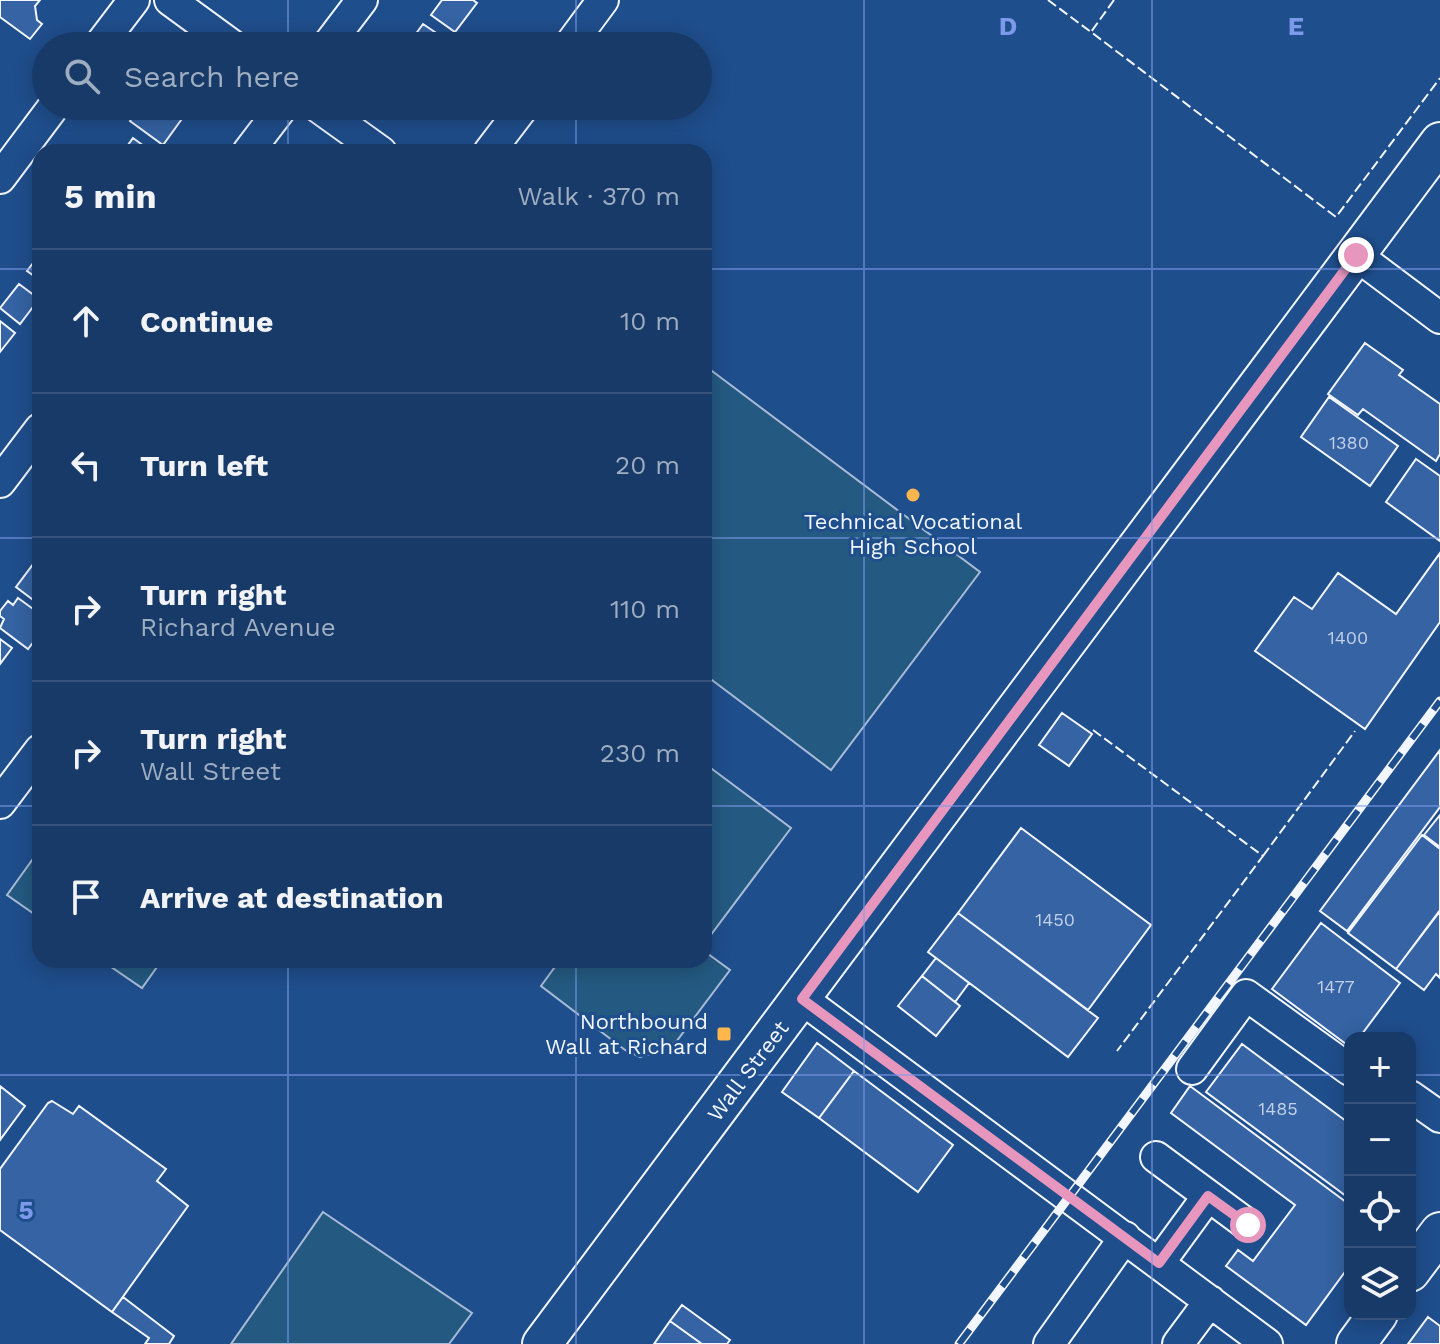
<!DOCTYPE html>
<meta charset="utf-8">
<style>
:root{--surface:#173a69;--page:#244571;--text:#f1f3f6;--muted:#9eadc0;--line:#36547d}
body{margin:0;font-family:"Work Sans",sans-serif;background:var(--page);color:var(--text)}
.controls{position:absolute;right:24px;bottom:24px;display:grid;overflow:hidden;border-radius:16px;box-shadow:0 4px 20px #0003}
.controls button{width:72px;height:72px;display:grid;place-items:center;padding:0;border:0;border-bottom:2px solid var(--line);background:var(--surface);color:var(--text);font:40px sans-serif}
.stop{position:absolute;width:24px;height:24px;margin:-18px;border:6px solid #e797bd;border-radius:50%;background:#fff}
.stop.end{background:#e797bd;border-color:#fff;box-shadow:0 2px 8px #0008}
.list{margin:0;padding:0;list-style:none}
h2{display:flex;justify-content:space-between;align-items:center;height:104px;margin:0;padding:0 32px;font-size:34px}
h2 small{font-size:26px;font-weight:400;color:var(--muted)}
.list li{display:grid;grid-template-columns:52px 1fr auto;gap:24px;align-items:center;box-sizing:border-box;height:144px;padding:0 32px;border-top:2px solid var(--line)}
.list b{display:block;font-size:30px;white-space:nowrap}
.list p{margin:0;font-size:26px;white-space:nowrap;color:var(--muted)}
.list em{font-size:26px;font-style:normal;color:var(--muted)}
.icon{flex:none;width:44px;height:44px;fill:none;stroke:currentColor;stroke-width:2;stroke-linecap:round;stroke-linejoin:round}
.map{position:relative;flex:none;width:1440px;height:1344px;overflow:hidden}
.search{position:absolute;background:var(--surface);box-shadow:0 4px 20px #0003;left:32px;top:32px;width:680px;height:88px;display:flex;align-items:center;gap:20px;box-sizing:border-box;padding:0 28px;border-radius:44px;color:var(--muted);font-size:30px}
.panel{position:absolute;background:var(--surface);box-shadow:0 4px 20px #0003;left:32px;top:144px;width:680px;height:824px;border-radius:24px}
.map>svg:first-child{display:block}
.pitch{fill:#245a82;stroke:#a8bbd7;stroke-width:2}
.building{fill:#3563a3;stroke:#f2f6ff;stroke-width:2}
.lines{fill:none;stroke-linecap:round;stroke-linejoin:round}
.minor-casing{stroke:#f2f6ff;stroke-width:34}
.major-casing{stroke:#f2f6ff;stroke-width:42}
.minor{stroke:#1f4e8c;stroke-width:30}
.major{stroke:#1f4e8c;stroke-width:38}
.rail-casing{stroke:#f2f6ff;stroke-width:9}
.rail{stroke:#1f4e8c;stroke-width:6;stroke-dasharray:18;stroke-linecap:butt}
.fence{stroke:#f2f6ff;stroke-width:2;stroke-dasharray:10 4;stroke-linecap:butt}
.route{stroke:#e797bd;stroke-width:10}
.grid{fill:none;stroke:#7d9aea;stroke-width:2;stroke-opacity:0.55}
.poi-dot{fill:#ffb74d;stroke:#1f4e8c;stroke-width:3}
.labels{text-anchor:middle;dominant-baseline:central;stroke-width:6;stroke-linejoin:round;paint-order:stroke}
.number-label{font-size:18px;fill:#c3d1e8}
.poi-label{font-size:22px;fill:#f2f6ff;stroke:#1f4e8c}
.street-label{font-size:22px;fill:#f2f6ff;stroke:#1f4e8c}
.grid-label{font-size:26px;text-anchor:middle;font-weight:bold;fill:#7d9aea;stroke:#1f4e8c;stroke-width:6;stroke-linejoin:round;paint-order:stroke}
</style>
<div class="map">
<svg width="1440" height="1344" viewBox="0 0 1440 1344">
<rect width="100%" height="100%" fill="#1f4e8c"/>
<path class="pitch" d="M704,365L980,572L831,770L704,674Z
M704,763L791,828L704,944Z
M40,849V918L7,895Z
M704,951L730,970L676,1042L657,1052L640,1057L625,1050L541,986L560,960H704Z
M101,960H162L142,988Z
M323,1212L472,1313L449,1344H231Z"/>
<path class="building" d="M0,0H40L35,6L37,20L42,24L30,39L0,17Z
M442,0H473L477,3L455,32L431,15Z
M423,24L448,41L444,46H407Z
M141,106L150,108L152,106H171L184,116L163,145L130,121Z
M133,138L152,152H123Z
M40,254V280L27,271Z
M19,284L39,299L20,324L0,308Z
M0,321L15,333L0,352Z
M1365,343L1403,370L1399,375L1440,404V454L1436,461L1363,409L1358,415L1328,394Z
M1329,397L1398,446L1370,486L1301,437Z
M1416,459L1440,476V541L1386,502Z
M1440,553V622L1365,729L1255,651L1294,597L1312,609L1338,573L1396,614Z
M34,563L40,568V605L16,587Z
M18,598L40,614V644L35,640L28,649L0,628L4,619L0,616V611L8,601L13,605Z
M0,639L12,648L0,664Z
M1062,713L1092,734L1069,766L1039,745Z
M1440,750V807L1347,931L1320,911Z
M1440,815V847L1424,835Z
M1021,828L1151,925L1088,1010L958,913Z
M1422,835L1440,849V910L1396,969L1348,933Z
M1440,911V978L1436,974L1424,990L1396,969Z
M958,913L1098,1018L1068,1057L928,952Z
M1321,923L1400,983L1359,1038H1350V1047L1272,989Z
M936,958L969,983L955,1002L922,976Z
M922,976L960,1006L936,1036L898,1006Z
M817,1043L854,1071L819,1118L782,1092Z
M1242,1044L1350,1124V1199L1206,1092Z
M854,1071L953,1145L918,1192L819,1118Z
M0,1086L25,1106L0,1140Z
M1190,1086L1350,1205V1265L1306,1325L1226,1266L1238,1250L1253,1261L1295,1205L1171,1113Z
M52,1101L73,1114L79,1106L166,1169L157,1181L188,1206L112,1312L0,1230V1169L48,1103Z
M123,1297L174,1336L169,1344H145L149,1338L112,1312Z
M682,1305L730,1340L727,1344H702L670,1321Z
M1428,1317L1440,1326V1344H1408Z
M670,1321L702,1344H654Z"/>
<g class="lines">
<defs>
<path id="minor" d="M170,0L233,46
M99,46L134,0
M327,46L362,0
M569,46L603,0
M317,106L381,152
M248,152L283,106
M489,152L524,106
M0,178L54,106
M1356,255L1440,318
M0,482L40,429
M0,803L40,750
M802,999L1267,1344
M1192,1069L1246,995L1350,1070
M1410,1096L1440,1117
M1156,1157L1248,1225
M1159,1263L1208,1196
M1049,1344L1125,1237
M1178,1344L1210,1301"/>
<path id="major" d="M1410,1272L1440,1232
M542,1344L1440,142
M1356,1344L1378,1314"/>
</defs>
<use href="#minor" class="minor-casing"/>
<use href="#major" class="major-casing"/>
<use href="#minor" class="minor"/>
<use href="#major" class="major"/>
<defs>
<path id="rail" d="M959,1344L1440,701"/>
</defs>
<use href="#rail" class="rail-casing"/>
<use href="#rail" class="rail"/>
<path class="fence" d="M1048,0L1091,32
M1114,0L1091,32L1336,217L1440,78
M1093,730L1263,856L1117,1051
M1263,856L1355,731"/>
</g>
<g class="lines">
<path class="route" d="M1248,1225L1208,1196L1159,1263L802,999L1356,255"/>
</g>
<path class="grid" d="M288,0V46M576,0V46M864,0V1344M1152,0V1344M288,106V152M576,106V152M0,269H40M704,269H1440M0,538H40M704,538H1440M0,806H40M704,806H1440M288,960V1344M576,960V1344M0,1075H1350M1410,1075H1440"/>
<g class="poi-dot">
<circle cx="913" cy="495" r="8"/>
<rect x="716" y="1026" width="16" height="16" rx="4"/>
</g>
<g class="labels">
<g class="number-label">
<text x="1349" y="442">1380</text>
<text x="1348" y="637">1400</text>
<text x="1055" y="919">1450</text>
<text x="1336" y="986">1477</text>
<text x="1278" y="1108">1485</text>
</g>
<g class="poi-label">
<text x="913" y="521">Technical Vocational<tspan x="913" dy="25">High School</tspan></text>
<text x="708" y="1021" text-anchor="end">Northbound<tspan x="708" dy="25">Wall at Richard</tspan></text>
</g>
<g class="street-label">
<text transform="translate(748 1071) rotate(-53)">Wall Street</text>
</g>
</g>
<g class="grid-label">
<text x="1008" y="35">D</text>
<text x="1296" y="35">E</text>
<text x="26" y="1219">5</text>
</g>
</svg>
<div class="controls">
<button>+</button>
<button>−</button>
<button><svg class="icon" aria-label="locate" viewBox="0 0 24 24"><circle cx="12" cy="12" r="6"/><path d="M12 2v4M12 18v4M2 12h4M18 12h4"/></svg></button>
<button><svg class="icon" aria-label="layers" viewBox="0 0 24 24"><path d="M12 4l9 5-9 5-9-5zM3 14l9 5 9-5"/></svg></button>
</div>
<div class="stop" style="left:1248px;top:1225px"></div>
<div class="stop end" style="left:1356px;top:255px"></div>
<div class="search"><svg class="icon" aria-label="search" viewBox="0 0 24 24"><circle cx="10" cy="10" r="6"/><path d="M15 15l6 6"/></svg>Search here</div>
<section class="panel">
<h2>5 min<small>Walk · 370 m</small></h2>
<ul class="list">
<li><svg class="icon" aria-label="ahead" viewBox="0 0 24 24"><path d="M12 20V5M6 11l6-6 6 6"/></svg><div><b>Continue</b></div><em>10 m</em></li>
<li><svg class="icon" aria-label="left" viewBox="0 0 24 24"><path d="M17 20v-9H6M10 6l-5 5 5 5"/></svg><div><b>Turn left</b></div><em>20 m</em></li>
<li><svg class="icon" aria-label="right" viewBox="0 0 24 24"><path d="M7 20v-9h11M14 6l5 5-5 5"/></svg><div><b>Turn right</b><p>Richard Avenue</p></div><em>110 m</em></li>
<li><svg class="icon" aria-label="right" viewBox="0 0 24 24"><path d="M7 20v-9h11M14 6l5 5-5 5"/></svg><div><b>Turn right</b><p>Wall Street</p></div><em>230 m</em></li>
<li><svg class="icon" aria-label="arrive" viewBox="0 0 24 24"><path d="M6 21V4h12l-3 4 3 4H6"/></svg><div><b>Arrive at destination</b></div></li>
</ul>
</section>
</div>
